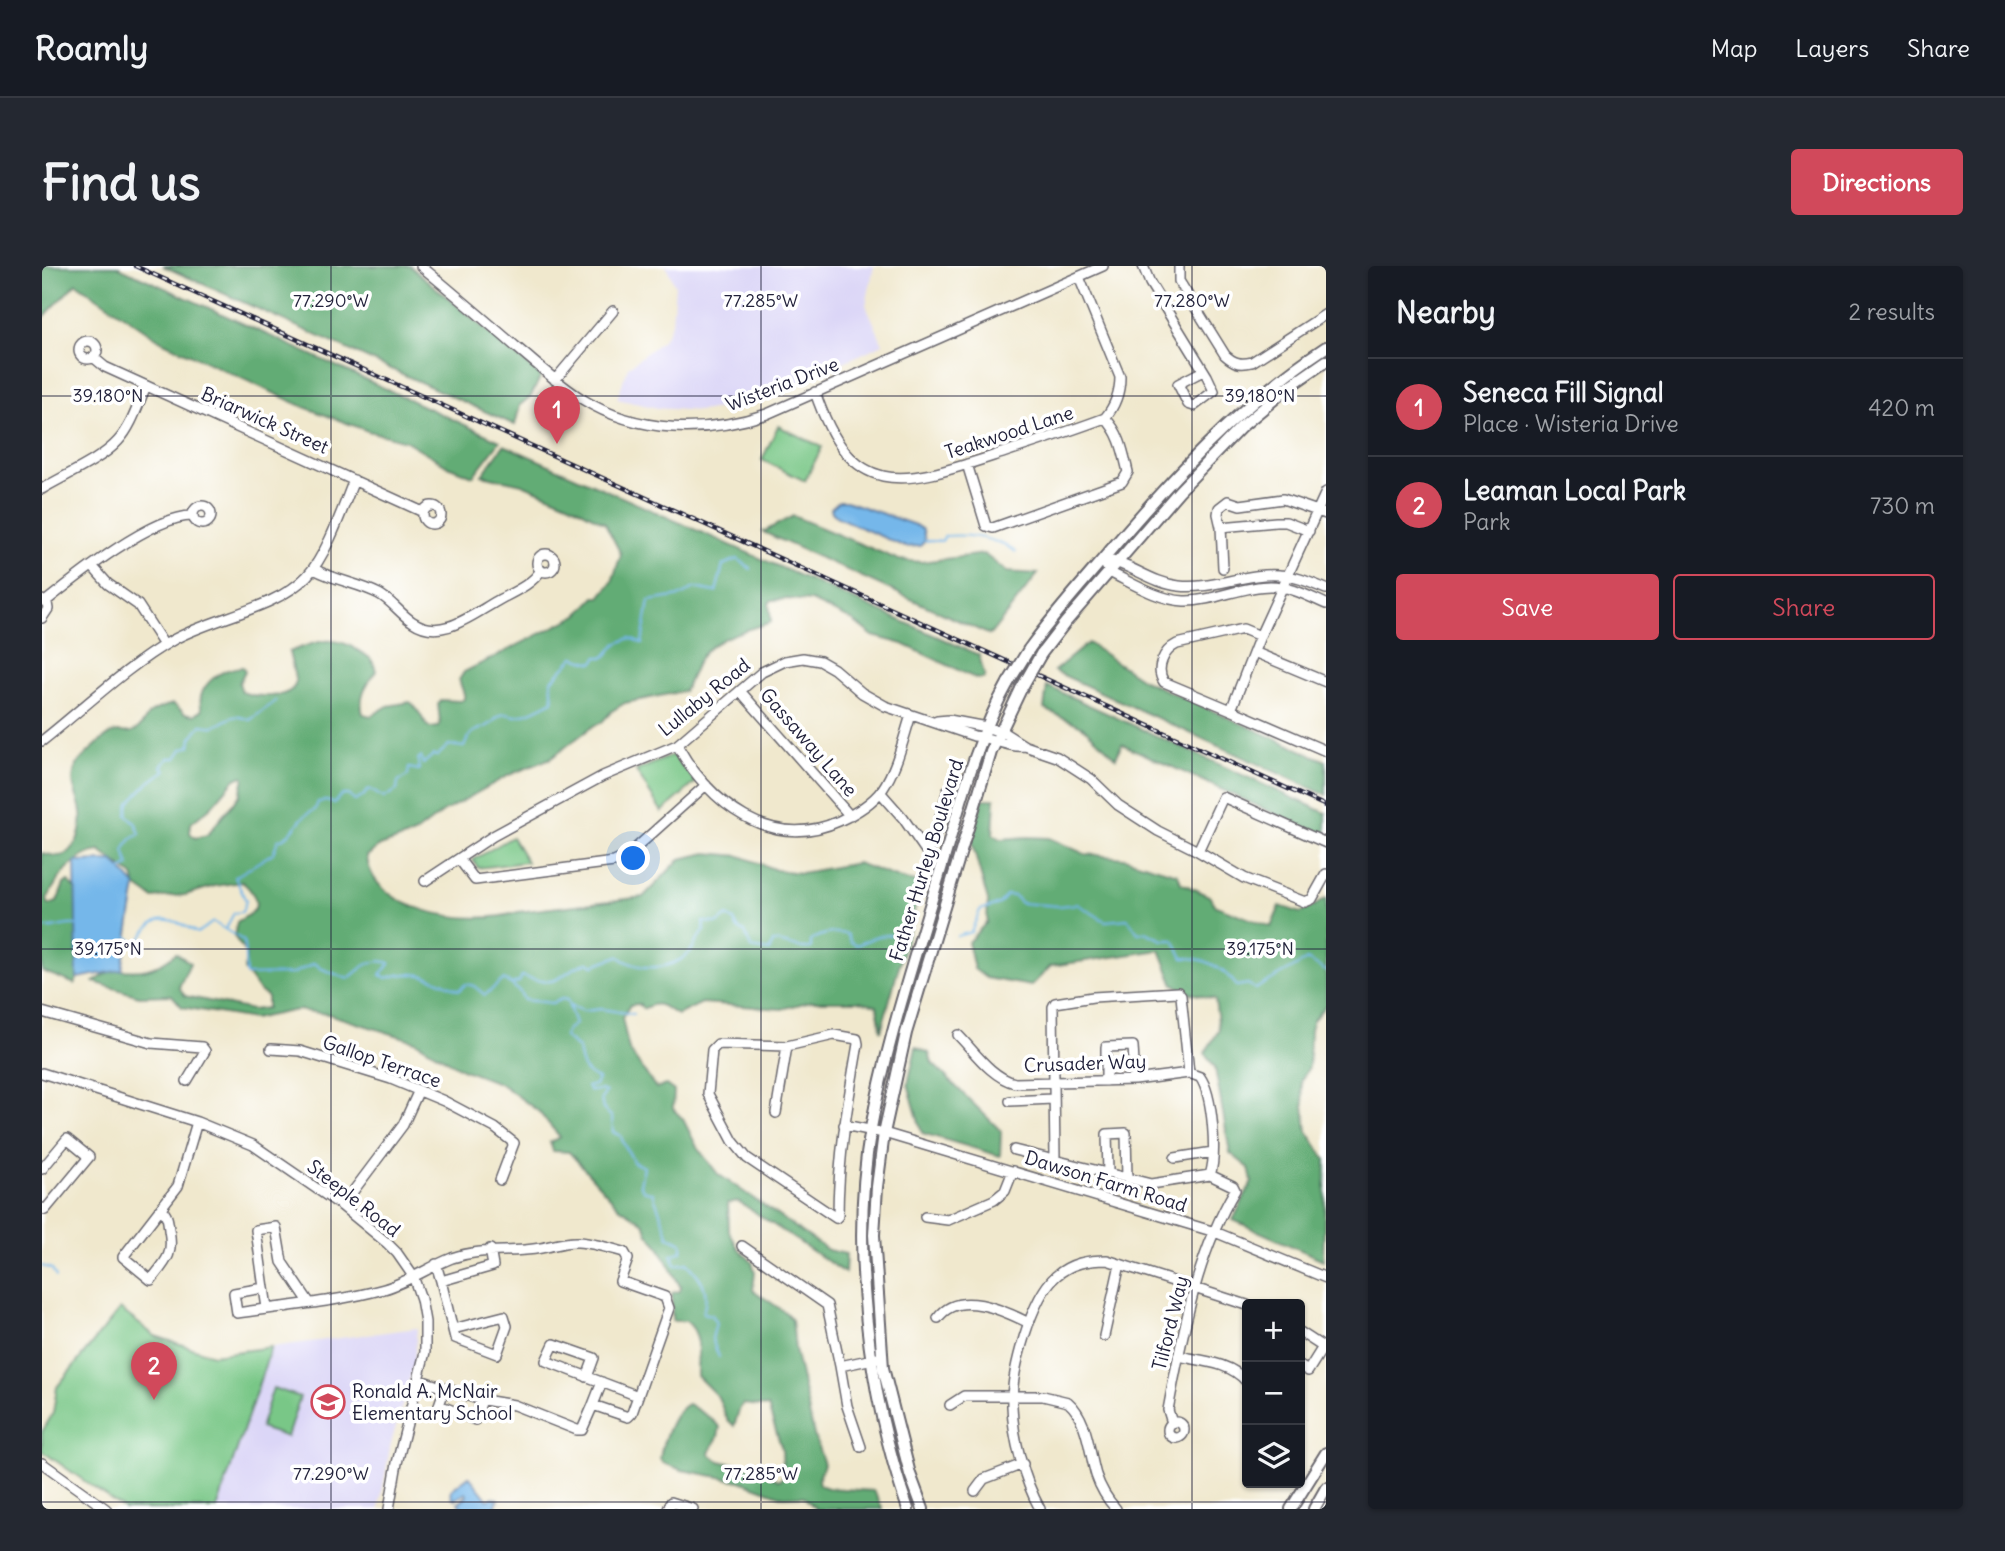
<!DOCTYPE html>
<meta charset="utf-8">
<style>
:root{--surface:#171b24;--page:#242831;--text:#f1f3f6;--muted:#9ea1a6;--line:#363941;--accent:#d1495b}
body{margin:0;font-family:Delius,sans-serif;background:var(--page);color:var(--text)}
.controls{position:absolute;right:21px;bottom:21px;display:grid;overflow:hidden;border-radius:7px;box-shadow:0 2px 5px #0004}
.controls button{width:63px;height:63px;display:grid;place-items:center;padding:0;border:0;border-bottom:2px solid var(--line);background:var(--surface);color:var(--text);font:35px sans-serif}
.you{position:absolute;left:592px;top:593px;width:24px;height:24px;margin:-18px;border:5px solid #fff;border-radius:50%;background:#1a73e8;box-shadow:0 0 0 10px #1a73e833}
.badge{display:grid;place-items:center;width:46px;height:46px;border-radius:50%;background:var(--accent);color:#fff;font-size:23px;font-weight:700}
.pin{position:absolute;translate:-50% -58px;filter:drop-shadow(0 2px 4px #0008)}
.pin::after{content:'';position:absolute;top:37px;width:24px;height:21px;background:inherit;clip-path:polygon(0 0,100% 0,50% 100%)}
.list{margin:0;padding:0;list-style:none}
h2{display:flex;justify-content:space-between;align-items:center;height:91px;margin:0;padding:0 28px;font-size:30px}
h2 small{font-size:23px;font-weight:400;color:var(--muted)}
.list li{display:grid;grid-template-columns:46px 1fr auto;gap:21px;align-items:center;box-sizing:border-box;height:98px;padding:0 28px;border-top:2px solid var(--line)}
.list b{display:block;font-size:26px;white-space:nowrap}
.list p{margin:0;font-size:23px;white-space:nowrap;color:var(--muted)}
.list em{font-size:23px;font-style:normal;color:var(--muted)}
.actions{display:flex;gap:14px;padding:21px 28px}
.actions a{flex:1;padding:16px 0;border:2px solid var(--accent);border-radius:7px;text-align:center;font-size:24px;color:var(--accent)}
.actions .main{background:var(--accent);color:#fff}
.icon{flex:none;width:38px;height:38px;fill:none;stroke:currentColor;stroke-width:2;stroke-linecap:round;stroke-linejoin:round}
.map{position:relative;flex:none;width:1284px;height:1243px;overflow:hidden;border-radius:7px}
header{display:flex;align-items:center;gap:42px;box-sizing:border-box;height:98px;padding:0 35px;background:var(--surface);border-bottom:2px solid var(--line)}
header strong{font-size:33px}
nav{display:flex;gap:38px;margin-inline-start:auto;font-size:24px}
.intro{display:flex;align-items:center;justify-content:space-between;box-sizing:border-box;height:168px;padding:0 42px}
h1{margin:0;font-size:49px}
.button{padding:18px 32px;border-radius:7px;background:var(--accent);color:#fff;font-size:24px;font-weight:700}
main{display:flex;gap:42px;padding:0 42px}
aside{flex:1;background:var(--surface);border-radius:7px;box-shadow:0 2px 5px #0004}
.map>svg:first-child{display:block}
.built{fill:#dbd6f7}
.green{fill:#79c787;stroke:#4e7461;stroke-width:2}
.forest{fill:#62ac74;stroke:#426758;stroke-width:2;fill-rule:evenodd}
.water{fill:#75b7ea;stroke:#4c6c92;stroke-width:2}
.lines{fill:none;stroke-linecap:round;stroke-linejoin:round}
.stream{stroke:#75b7ea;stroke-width:2}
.minor-casing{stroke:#6a676e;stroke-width:12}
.major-casing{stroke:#6a676e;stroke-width:14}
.minor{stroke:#fff;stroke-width:9}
.major{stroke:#fff;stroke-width:10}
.rail-casing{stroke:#22223b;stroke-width:4.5}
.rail{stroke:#fff;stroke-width:2;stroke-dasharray:5;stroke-linecap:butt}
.major-bridge-casing{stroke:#6a676e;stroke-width:14;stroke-linecap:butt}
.major-bridge{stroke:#fff;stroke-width:10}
.ticks{fill:none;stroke:#22223b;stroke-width:2;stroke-opacity:0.45}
.labels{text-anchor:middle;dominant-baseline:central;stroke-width:7;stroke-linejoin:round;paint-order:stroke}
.street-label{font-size:19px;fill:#22223b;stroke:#fff}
.poi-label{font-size:19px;fill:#22223b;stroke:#fff;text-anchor:start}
.ticks-label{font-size:18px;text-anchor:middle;fill:#22223b;stroke:#fff;stroke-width:7;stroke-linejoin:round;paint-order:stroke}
</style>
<header>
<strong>Roamly</strong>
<nav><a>Map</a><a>Layers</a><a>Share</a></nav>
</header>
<div class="intro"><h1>Find us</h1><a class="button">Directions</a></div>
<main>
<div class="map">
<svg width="1284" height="1243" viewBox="0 0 1284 1243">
<rect width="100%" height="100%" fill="#fff"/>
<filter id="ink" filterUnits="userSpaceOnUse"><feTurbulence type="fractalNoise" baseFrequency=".0143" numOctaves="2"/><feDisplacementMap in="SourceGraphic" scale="14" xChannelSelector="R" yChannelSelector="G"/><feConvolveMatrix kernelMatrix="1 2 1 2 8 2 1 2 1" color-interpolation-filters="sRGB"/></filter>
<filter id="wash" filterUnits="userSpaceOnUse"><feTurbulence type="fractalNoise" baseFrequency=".00686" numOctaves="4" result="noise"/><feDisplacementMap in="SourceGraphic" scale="28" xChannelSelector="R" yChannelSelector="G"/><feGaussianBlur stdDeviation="1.57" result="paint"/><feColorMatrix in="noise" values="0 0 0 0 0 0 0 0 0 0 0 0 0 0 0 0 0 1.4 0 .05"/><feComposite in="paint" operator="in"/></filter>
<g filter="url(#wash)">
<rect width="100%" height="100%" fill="#f0e8cd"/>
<path class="built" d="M624,0H832L824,39L841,78L754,118L685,141L658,145L616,142L575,133L586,101L621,74L630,57L633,19Z
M375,1062L372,1098L348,1181L337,1243H175L229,1081Z"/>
<path class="green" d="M736,160L780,181L763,215L720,194Z
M631,489L654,516L620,546L594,505Z
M470,571L485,596L436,602L431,594Z
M78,1043L113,1070L171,1089L229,1081L175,1243H82L0,1185V1166L11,1147L15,1121Z
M231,1122L258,1131L245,1171L218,1162Z"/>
<path class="forest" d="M0,0H75L458,175L431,210L408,201L364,175L326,165L262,141L119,75L34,17L0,53Z
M121,0H368L499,110L489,130L478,139L473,159Z
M462,179L937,389L943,412L935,413L861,378L831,370L810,354L769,335L747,333L730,334L727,337L729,356C704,365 671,370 656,395C651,405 648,415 642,425L583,437L570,445L560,456L551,460L509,492L467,509L401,546L372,568L338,580L325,590C329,648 433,661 476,646L601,631L638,593L665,587L698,590L734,604L759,607L815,597L862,614L880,617L839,765L835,739L817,735H769L740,743L660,737L635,749C620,740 617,734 601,743L597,738L588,739L580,752L587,784L614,822L624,819L632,825L631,843L641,853L655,881L676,908L786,984L804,988L803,1007L696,935L686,937L687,965L696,982L710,996L713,1006L711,1024L744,1047L750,1054L753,1083L772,1169L782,1198L776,1214L777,1219L786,1222L832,1225L841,1243H774L761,1230L742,1231L698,1215L640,1204L621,1197L618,1193C620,1178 630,1145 646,1138L667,1151L678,1161L676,1171L667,1187C677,1199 690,1196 704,1200C715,1203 726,1209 737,1214L741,1211L740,1183L726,1141L701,1138L698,1142L692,1160L685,1153L676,1131L655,1110C654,1091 662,1069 644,1055H630V1027L638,1025V1020L616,979L606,968L602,957L577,941L527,886L511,885L508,876L518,871L496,845L459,818L420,803L373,775L286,748L255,744L211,753L140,741L130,729L97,730L52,716L71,703C99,707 112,705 134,687L148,697L137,721L143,730L210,744L225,742V730L217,725L202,704C206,682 203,688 192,670L195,656C199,653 206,650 210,646C220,637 208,622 200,616L173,620L143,629L111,632L94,620L91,610L58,585C34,587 14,613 5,634L7,639L15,636L22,618L26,615L35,625V697C37,706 37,709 33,718L0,705V587C5,588 11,590 16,590C35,589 41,561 39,546C37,529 25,518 35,499C38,493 64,469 71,467C78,464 86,469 92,465C100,461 102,455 106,449C112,443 123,440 131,438L143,447L152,449L160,444C152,421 179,401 201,401L203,405L197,417L200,426C212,431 246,434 253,419C255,415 248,392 247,386C271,377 288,368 312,382C324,390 330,389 334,405C324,419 316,430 321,448L329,450L346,440L368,436C379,444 379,455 388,462L396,461L398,456L396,438L399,434L418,435L422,433V428L417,414L422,406L536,349L553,331H558L570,316L579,288L563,257L528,238L480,218L440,209ZM200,510L202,511L198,529L165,569L153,572L148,567L149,557L169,541L193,513Z
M751,250L857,294L879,296L942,288L965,306L996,308L948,369L721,266Z
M1046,377L1101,414L1284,495V529L1012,405Z
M1005,420L1284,547V571L1080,478L1074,491L1040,460L1002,443Z
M941,533H953L951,568L959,573L985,571L1007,572L1043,588L1082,592L1136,608L1139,617L1167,630L1174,640L1229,661L1238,640L1259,647L1284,633V739L1271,754L1268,764L1267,801L1259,814L1265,865L1284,894L1281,994L1191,954L1210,916L1207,902L1188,887L1173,802L1163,787L1177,764L1173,733L1145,726L1131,717L1118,684L1009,700L989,720L944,712L932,703L926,676L945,656L946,635L929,574Z
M874,781L887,787L890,797L959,865L958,890L880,867L866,818Z"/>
<path class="water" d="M797,235H804L873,259L881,264L883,275L878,280L863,281L795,251L790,246L789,242Z
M71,595L94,620L80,704L35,712L33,596Z
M427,1210L446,1234L451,1231L456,1233L453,1243H421L416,1237L425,1230L424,1227L414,1233L410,1231L409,1224Z"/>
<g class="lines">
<path class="stream" d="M883,275H900L903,270C928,268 952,271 974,286
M79,604L87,600L82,585L88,574L98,568L94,558L85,549L87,537L105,518L124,504L120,500L127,492H134L140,483L148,480L149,472L159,459C163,459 168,461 172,460C189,456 185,445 208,454L234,435
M0,662C13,664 22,657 34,659
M184,662L192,647L200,646L204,635L193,611L231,587L236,574C252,571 257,548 273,544L276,536L284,535L292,537L299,529H306L313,535L321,530L327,523L342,532L355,524L356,516L366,509L367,502L377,504L376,493L379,491L381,498L391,489L395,490L407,479L422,481C431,458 436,468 450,457C454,453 457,448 463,448C467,448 471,450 474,450C487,449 500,440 511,435L509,415L532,391L551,397L556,391H563L574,378L588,372L600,377L607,335L639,330L652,322L674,326L681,299L696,293L709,303
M85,670L96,679C112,645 126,649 155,667L171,656L202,675L204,709L250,708L273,697L278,702L306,713C320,701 330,691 348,697L338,709L345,712C375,702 391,712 417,724L424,718L432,720L443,729L461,714L469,718L477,716L480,710C523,724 513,707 546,696L552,699L576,690C596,706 628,705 647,687C654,680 654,671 663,665L661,656L676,657L685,650L692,654L696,663L703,666L709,682L727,685L731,676C745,676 755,684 769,682V675C779,667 792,666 805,668L809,676L815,679L835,670L848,669
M915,670L929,666L938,644L957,638L965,629L972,630L979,637L1016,640L1035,638L1063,655L1086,653L1096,667L1103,666L1121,674H1132L1141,692C1164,691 1181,702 1195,720L1206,718L1213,723L1265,694L1284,705
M469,718L478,726L482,734L510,737L520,733L525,734L533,758L526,763L522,771L536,782C538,798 540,806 556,813L553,819L545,821L548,825L558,824L564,826L559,833L561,843L570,851L571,866L579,870C581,880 588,886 591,896L602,901L598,918L601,924L611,927L627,971L640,977V985L630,989L634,999L645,997C661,1013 668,1025 661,1047L669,1049L674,1057L670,1073L677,1091
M527,740L542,745L559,743L591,748
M0,1000L10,1003L14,1011"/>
</g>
</g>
<g filter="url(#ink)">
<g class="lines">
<defs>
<path id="minor" d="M379,0C410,26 442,53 473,80C495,98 516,118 540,133C596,168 664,168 725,148L1061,0
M1101,0L1108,17L1165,110L1172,125L1152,140L1146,138L1136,118L1161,105
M1137,0V15L1183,89C1192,97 1198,99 1210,96L1284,48
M37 84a9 9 0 1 1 18 0a9 9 0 1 1-18 0Z
M51,91L63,101L96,116L381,246
M513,114L571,45
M773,126C810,235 859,220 951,190C988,178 1026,166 1063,152C1073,140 1078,127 1078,111L1037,11
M925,198L944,260L951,262L1080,216L1086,206C1081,185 1078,167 1063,152
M0,223C23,209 59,194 76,175C90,160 96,138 104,120
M1284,226L1218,370L1189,444L1284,485
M381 249a9 9 0 1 1 18 0a9 9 0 1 1-18 0Z
M151 249a9 9 0 1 1 18 0a9 9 0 1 1-18 0Z
M1179,261L1234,256H1244L1267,265
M495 297a9 9 0 1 1 18 0a9 9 0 1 1-18 0Z
M1061,293L1067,306C1090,317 1116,334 1142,335C1171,336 1199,320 1228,320C1248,320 1266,330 1284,338
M1061,293C1088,297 1109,317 1137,320C1171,324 1204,306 1238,309C1254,310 1269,317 1284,323
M50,300L66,318L96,339L122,379
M1181,302L1179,261L1176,248L1177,242L1186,235L1198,239L1241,233L1284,248
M272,303C294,315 316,317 337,328C350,335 358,348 371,356C399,375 430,349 455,335C469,327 490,319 499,304
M0,334L5,337L6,343L0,352
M3,336C34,311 111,249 151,250
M1212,386L1284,416
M699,426L808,550
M1189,444L1122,416C1113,403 1121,385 1135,378L1201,363L1218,370
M895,455L907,454L944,461L964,468L983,480L1015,491L1049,513L1076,539L1116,565L1156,585
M0,475C42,442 85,400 131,374C172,351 234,343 265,310C285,289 301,241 312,214
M635,479C667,537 729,586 797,555C812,548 830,537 840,524C855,502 861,474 869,449
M838,526L861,552L884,585L890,580L906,524
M1284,577L1181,531L1156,585L1202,612L1263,636L1270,633L1284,608
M417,593L433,614L572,596L586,589L664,519
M383,615L451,570L561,510L635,479L720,406L743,395L761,392L778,395L792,403L820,427L843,440L932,470C950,471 966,482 983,480
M0,746L109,777L160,781L163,785L145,815
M792,769L815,773L816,778C806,835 796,892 796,950L794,952L705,892L691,875L666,828L670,784L676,778L745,780Z
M916,769C932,785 950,812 973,817L1093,814L1147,807
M229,783L258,785L349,813L402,835L453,862L472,877L458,914
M0,807L155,856L211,879L300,940L345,977L355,987L371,1010L379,1033L383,1056V1086L355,1197L347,1243
M1064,815V781L1091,780L1093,814
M968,835L1011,833
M734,847L745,780
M802,859L842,867L1173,966L1284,1012
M972,884L1109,918L1168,909C1175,889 1171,829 1158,811L1147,807L1139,730L1136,726L1051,731L1013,737L1011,741L1013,893
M1133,892L1171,886
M0,903L25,873L47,891L3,944L0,942
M1066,907L1065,868L1084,867L1085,912
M300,940L361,859L377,824
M119,943C126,949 126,955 127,964C132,989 124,995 109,1014L81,991L136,920L155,856
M883,951L906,954L952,934L963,925L971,905
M700,980L785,1039L798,1100L836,1092
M394,998L399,1015L451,1000L448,983
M399,1015L413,1072L455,1088L465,1060L462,1050L411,1063
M222,1022L225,1042
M267,1036L240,996L234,961L214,964L222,1022L192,1027L195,1047C243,1040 295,1036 342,1023C366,1016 387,1001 410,992C441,981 468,988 499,982C511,980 523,975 536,976C551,977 567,982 582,986L586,993L578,1015L623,1031L627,1042L590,1147L586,1151L551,1139L540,1164H535L472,1139L436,1133L378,1114
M896,1052C916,1023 961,1044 987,1057
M1258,1066L1281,1081L1266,1105L1258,1100
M1062,1070L1078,998
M1136,1090C1160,1095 1188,1096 1205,1116
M798,1100L805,1140L819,1181
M545,1111L552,1092L512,1078L504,1095L596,1130
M403,1122L397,1139L433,1154L440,1134
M551,1139L560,1116
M908,1139L922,1130H1001L1026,1136C1046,1153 1047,1186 1054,1209C1058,1221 1065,1233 1074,1243
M1126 1164a8 8 0 1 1 16 0a8 8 0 1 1-16 0Z
M1130,1157L1126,1144C1140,1070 1154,990 1193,924L1191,920L1168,909
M0,1197L64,1243
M933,1225L942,1213L981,1198
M626,1243L629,1236L651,1243
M998,1243C982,1214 971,1172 970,1140C969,1106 989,1032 1014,1010C1029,997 1046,994 1065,994L1205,1039"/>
<path id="major" d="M987,383C1010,351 1036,322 1061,293C1128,214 1197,138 1284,81
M999,388L1023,357L1137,225L1199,161L1248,120L1284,95
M866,1243C826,1129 808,981 829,862C844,778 871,698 895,616C916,549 931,479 966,417
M881,1243L868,1208L841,1102L832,969L835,921L842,867L864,767L949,486L979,423
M1249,1243L1284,1187
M1272,1243L1284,1222"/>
</defs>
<use href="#minor" class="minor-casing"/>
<use href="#major" class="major-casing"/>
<use href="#minor" class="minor"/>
<use href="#major" class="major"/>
<defs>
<path id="rail" d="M93,0L1284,540"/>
</defs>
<use href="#rail" class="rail-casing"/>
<use href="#rail" class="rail"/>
<defs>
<path id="major-bridge" d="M966,417L987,383
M979,423L999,388"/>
</defs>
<use href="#major-bridge" class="major-bridge-casing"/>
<use href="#major-bridge" class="major-bridge"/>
</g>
</g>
<path class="ticks" d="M289,0V1243M719,0V1243M1150,0V1243M0,130H1284M0,683H1284M0,1236H1284"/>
<defs>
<symbol id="school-ring" viewBox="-11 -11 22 22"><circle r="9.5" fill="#fff" stroke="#d1495b" stroke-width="1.5"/><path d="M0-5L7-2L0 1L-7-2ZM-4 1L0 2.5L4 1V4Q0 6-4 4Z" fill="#d1495b"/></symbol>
</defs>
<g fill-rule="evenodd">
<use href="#school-ring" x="267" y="1117" width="38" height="38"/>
</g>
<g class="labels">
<g class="street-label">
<text transform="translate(740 118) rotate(-21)">Wisteria Drive</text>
<text transform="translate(223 154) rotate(24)">Briarwick Street</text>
<text transform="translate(967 166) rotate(-18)">Teakwood Lane</text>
<text transform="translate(662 431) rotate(-39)">Lullaby Road</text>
<text transform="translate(767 476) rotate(49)">Gassaway Lane</text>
<text transform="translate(884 594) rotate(-73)">Father Hurley Boulevard</text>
<text transform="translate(340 795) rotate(19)">Gallop Terrace</text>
<text transform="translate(1043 797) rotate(-2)">Crusader Way</text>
<text transform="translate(1064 915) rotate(17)">Dawson Farm Road</text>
<text transform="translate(312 932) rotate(38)">Steeple Road</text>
<text transform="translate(1128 1057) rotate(-76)">Tilford Way</text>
</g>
<g class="poi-label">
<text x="310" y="1125">Ronald A. McNair<tspan x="310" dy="22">Elementary School</tspan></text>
</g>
</g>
<g class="ticks-label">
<text x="289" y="41">77.290°W</text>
<text x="719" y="41">77.285°W</text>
<text x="1150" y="41">77.280°W</text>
<text x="66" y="136">39.180°N</text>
<text x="1218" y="136">39.180°N</text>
<text x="66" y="689">39.175°N</text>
<text x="1218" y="689">39.175°N</text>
<text x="289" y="1214">77.290°W</text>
<text x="719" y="1214">77.285°W</text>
</g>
</svg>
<div class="controls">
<button>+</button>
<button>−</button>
<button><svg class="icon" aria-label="layers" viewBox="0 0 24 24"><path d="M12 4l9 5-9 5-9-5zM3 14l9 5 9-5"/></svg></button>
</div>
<div class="you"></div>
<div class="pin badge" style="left:515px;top:178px">1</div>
<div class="pin badge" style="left:112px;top:1134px">2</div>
</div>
<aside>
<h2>Nearby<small>2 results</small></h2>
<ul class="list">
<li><span class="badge">1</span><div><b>Seneca Fill Signal</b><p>Place · Wisteria Drive</p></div><em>420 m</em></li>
<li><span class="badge">2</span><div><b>Leaman Local Park</b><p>Park</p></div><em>730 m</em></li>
</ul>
<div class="actions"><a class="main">Save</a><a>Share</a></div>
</aside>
</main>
